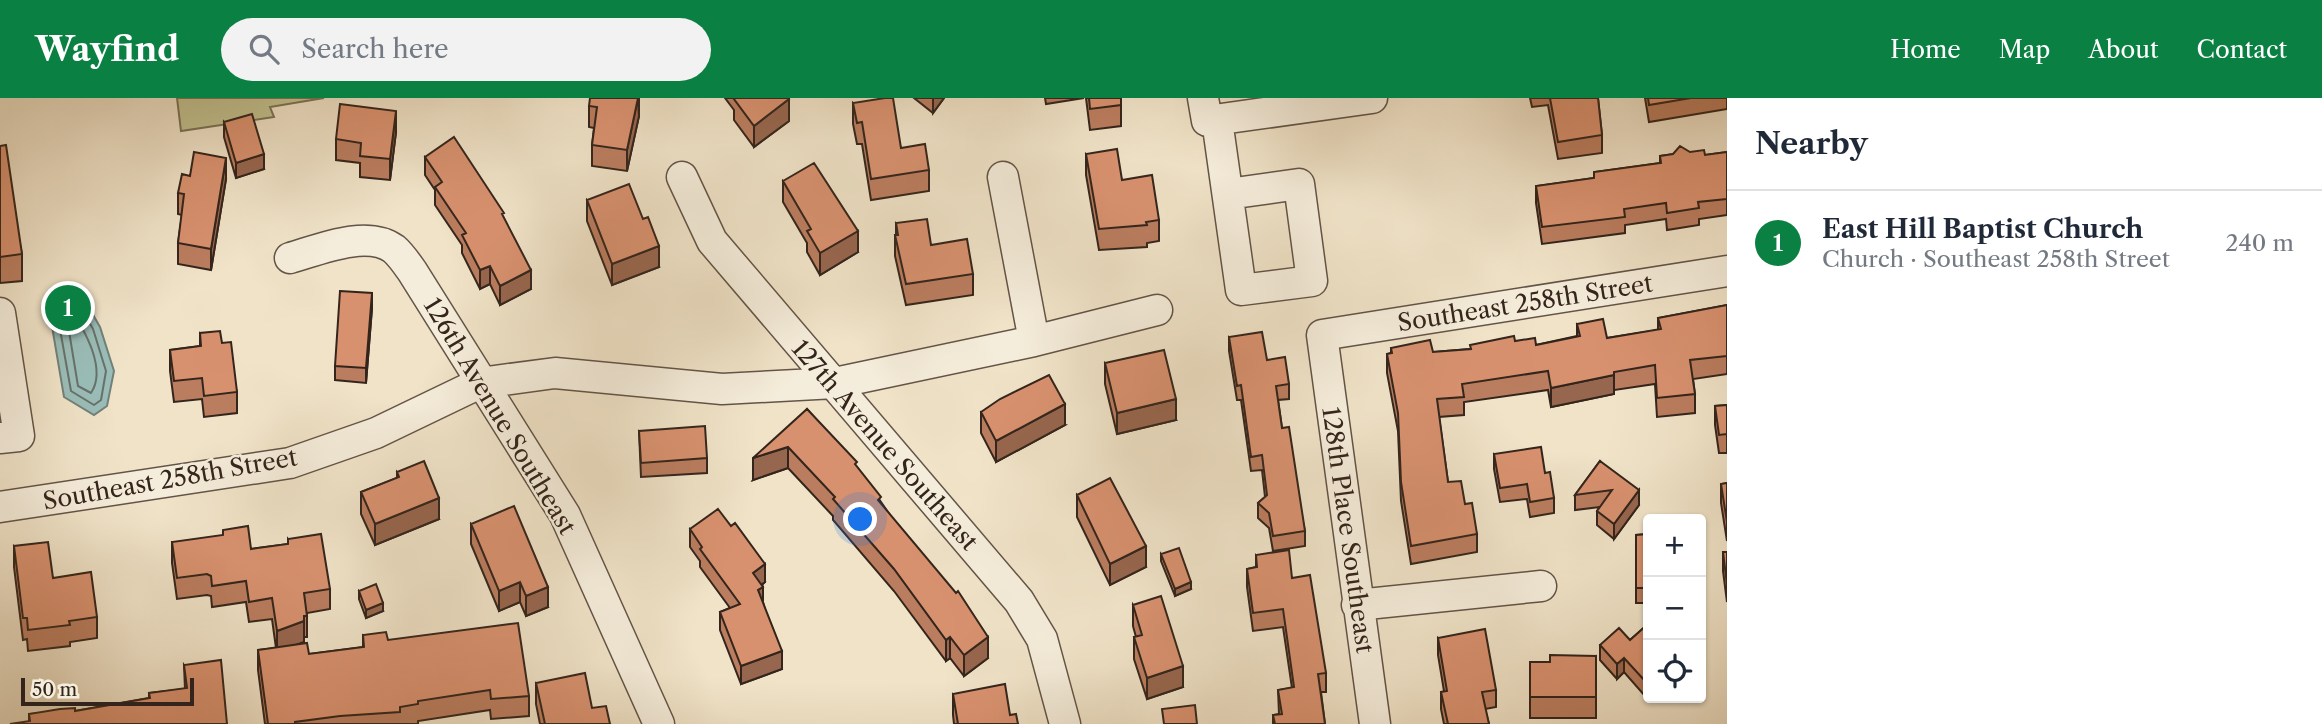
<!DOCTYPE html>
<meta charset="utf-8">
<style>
:root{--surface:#fff;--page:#f2f2f3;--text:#1f2937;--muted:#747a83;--line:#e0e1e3;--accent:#0b8043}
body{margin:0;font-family:"Libre Caslon Text",serif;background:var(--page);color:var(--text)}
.controls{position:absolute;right:21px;bottom:21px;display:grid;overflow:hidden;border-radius:7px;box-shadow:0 2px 5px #0004}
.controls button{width:63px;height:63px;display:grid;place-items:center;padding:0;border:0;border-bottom:2px solid var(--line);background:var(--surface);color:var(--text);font:35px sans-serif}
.scale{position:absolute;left:21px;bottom:18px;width:173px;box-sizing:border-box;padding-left:7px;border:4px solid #34251c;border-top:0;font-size:19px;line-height:24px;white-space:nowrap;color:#34251c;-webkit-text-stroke:5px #f5eddb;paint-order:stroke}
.you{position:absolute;left:861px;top:422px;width:24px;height:24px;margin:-18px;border:5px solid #fff;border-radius:50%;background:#1a73e8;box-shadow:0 0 0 10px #1a73e833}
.badge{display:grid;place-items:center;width:46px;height:46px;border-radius:50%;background:var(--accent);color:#fff;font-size:23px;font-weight:700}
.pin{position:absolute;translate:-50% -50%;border:4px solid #fff;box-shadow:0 2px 7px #0006}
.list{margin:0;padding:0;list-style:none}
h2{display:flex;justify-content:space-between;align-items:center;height:91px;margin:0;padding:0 28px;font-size:30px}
h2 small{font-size:23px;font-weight:400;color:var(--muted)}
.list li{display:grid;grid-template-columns:46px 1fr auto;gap:21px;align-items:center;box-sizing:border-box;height:105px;padding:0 28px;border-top:2px solid var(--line)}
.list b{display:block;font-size:26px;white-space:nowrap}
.list p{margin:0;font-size:23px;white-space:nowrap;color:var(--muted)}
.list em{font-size:23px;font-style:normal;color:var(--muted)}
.icon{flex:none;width:38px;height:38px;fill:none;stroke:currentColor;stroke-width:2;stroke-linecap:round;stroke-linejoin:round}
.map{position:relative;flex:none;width:1727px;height:626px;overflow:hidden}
header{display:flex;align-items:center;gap:42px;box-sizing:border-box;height:98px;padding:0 35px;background:var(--accent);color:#fff}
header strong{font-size:33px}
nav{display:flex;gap:38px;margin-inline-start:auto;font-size:24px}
.search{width:490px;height:63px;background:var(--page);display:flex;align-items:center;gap:18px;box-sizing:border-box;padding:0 24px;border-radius:38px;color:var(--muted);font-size:26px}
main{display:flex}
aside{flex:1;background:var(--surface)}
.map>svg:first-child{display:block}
.green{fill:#c2c190;stroke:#7b7356;stroke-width:2}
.water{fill:#9abeb9;stroke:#71817a;stroke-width:2}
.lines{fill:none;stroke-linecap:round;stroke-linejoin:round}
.shore{stroke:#67726a;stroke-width:2}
.minor-casing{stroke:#635447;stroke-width:33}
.minor{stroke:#f5eddb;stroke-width:30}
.wall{fill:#ba7d5f;stroke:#34251c;stroke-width:2}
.shaded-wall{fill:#97664e;stroke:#34251c;stroke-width:2}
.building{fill:#d8916f;stroke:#34251c;stroke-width:2}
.labels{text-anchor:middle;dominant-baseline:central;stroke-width:5;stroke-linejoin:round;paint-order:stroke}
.street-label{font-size:24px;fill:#34251c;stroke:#f5eddb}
</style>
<header>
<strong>Wayfind</strong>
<div class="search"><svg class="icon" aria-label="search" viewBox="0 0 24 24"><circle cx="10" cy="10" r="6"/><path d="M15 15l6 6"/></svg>Search here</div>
<nav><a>Home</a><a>Map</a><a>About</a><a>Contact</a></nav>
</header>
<main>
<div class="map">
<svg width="1727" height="626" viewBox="0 0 1727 626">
<rect width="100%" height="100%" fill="#f0e3c8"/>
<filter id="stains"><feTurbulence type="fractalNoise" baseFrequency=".00286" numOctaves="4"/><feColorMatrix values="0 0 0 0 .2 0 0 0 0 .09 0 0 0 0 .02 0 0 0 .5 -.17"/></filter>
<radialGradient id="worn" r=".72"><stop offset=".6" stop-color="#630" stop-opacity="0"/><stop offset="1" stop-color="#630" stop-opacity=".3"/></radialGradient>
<path class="green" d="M177,0H324L270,9L274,19L181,33Z"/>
<path class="water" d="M56,189H77L100,229L114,273L107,308L94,317L64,299L47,199Z"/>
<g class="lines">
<path class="shore" d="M60,196L74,198L93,231L106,273L101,302L94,307L71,293L55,203Z
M68,211L72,212C85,234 107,271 91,295L78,288L66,215Z"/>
<defs>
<path id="minor" d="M1203,0L1207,23L1372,0
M1217,22L1241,192L1312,183L1299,86L1228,96
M682,79L712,143L1019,503L1042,541L1065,626
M1003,79L1034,243
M290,160C318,152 367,131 394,151C401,157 407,166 412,173L565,417L659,626
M0,215L19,338L0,340
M0,409L290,365L376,335L480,285L555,275L722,291L835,285L1034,243L1157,212
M1357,507L1541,488
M1375,626L1322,237L1727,173"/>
</defs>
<use href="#minor" class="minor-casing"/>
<use href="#minor" class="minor"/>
</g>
<path class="wall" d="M639,0V18L627,73L592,68V47L594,30L589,29V8Z
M725,0H788L789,23L754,49L734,22V12Z
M914,0H944L933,15Z
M1045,0H1084L1046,6Z
M1086,0H1121V28L1090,32Z
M1530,0H1598L1602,37V55L1558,61L1548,7L1532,9Z
M1645,0H1727V11L1649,24Z
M853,5L901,50L929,72V93L871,102L862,46H857L853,26Z
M224,24L264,71L236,80L224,39Z
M396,34L390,82L360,79V65L336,62V41Z
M0,48L22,156V183L0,185Z
M1690,54L1705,57L1727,54V117L1699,121V127L1667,132L1666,121L1625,127V135L1542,146L1536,105V88L1594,80V74L1660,65V58Z
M1086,56L1122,82L1159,122V143L1147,145V149L1099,152L1086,77Z
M425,59L504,121L531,191L500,207L490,186L480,191L462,155V147L435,107V92L425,77Z
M190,78L226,81L211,172L178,166V145L182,117L178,116V95Z
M783,83L858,154L820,177L807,154V145L783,104Z
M587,102L659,169L612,187L587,123Z
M896,125L973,176V197L906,207L895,158V137H896Z
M1727,207V276L1693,281L1695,296V315L1657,319L1655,286L1614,292V296L1551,309L1548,292L1464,304V317L1439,319L1448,384L1465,406L1477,436V454L1411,466L1401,403L1398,333L1387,275V256L1391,255V250L1433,254L1470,251L1515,243L1536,247L1577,238V226L1607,240L1658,232V220Z
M372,210L366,285L335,282V268Z
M200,235L222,245L237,294V315L204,319L202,301L174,304L170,273V252L200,248Z
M1229,239L1267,262L1289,286V301L1278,302L1282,330L1305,433V448L1273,453L1269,430L1258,420V405L1265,399L1262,372L1251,373L1241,302H1237L1229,253Z
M1105,265L1176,322L1117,336L1105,286Z
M1727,307V356V355H1719L1715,327V308Z
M807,311L857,369L988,560L964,578L950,560L946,563L894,493L833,422V418L788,370L753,382Z
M981,314L1065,327L996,364L981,335Z
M639,333L707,360V375L641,379Z
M1494,356L1545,375L1554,400V415L1530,419L1527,401L1500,404L1494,371Z
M1600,363L1639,407L1614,441L1597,427V413L1600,409L1575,412V397Z
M397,374L439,421L375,447L361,416V394L397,380Z
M1727,385V443L1721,405V386Z
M1077,397L1146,469L1110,487L1077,419Z
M471,426L548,509L526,518L520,504L499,513L471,446Z
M690,431L765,484L762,487L763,504L782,571L741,586L720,532V514L730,510L700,469V463L690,449Z
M1648,436V505H1636V437Z
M288,441L330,491V511L307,515V539H304V544L296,547L309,556L363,549V537L388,542L529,598V618L491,621L490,612L418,623V626H265L258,572V552L276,550L272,521L249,524L246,504L212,509L211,498L207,497L177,501L172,465V444L251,451L288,446Z
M14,448L53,480L97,519V540L70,544V548L28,553L27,541L23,542L14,469Z
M1723,454H1727V504L1723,473Z
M1161,456L1191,491L1175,498L1161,463Z
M1256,457L1292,480L1326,575V594H1321L1325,626H1273V617L1279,616L1278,592L1292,590L1283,529L1253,533L1247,489V471L1256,469Z
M359,493L383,513L366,520L359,501Z
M1133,507L1183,589L1147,601L1134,561V539H1136L1133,528Z
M1648,526L1645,598L1624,574L1617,581L1600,562V547L1630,542Z
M1438,540L1496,592V609L1485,611L1489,626H1444L1441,611V594L1444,593L1438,557Z
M1596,558V620H1530V564H1550Z
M184,567L227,626L29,623V616L75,613L149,600V595L185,591Z
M536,585L592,610L610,626H540L536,606Z
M953,596L1010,617L1018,626H954L953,617Z"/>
<path class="shaded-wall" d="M638,0L639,18L627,73V52Z
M933,0H944L933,15Z
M789,1V23L754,49V28Z
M396,13V34L390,82V61Z
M264,56V71L236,80V65Z
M226,60V81L211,172V151Z
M858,133V154L820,177V155Z
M659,148V169L612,187V166Z
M490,168V186L480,191V172Z
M531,172V191L500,207V188Z
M372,195V210L366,285V270Z
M1614,277V296L1551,309V290Z
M1176,301V322L1117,336V315Z
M1065,306V327L996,364V343Z
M788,349V370L753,382V360Z
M1639,392V407L1614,441V426Z
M439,400V421L375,447V426Z
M1146,448V469L1110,487V466Z
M765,466V484L753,493V475Z
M520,484V504L499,513V493Z
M1191,484V491L1175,498V491Z
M548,489V509L526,518V498Z
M763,489V507L758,492Z
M383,505V513L366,520V512Z
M304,523V544L277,554V533Z
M950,539V560L946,563V542Z
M988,539V560L964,578V557Z
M782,553V571L741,586V568Z
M1624,560V574L1617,581V566Z
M1183,568V589L1147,601V580Z
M1648,580V595L1645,598V583Z"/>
<path class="building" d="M590,0H638L627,52L592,47L597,9L589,8Z
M735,0H788L789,1L754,28L734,1Z
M885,0H893L901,50L925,46L929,72L871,81L862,24L857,25L853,5Z
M1089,0H1121V7L1090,11Z
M1550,0H1598L1602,37L1558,44Z
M1648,0H1691L1649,7Z
M340,6L396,13L390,61L360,58L361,45L336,41Z
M252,16L264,56L236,65L224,24Z
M454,39L504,115L502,116L531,172L500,188L490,168L480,172L462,137L466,135L435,89L442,84L425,59Z
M6,47L22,156L0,159V48Z
M1680,48L1690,54L1704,52L1705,57L1727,54V101L1698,104L1699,110L1667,115L1666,105L1624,111L1625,119L1542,129L1536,88L1594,80V74L1661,65L1660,58L1673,56Z
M1117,51L1122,82L1152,77L1159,122L1146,124L1147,127L1099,131L1086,56Z
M194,54L226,60L211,151L178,145L184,96L178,95L182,76L190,78Z
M814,65L858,133L820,155L807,133L811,131L783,83Z
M629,86L643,121L648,119L659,148L612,166L587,102Z
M927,121L931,147L967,141L973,176L906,186L895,137H898L896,125Z
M340,193L372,195L366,270L335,268Z
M1727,207V258L1690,262L1695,296L1657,300L1655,267L1614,274V277L1551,290L1548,273L1462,286L1464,299L1437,301L1448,384L1461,383L1465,406L1472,405L1477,436L1411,448L1401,384L1398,315L1387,256L1392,255L1391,250L1430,242L1433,254L1471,251L1470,247L1514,238L1515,243L1535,240L1536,247L1580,238L1577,226L1603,221L1607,240L1661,231L1658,220Z
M220,233L222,245L231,244L237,294L204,298L202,280L174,283L170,252L201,248L200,235Z
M1262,234L1267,262L1285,259L1289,286L1276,288L1282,330L1289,329L1305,433L1273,438L1269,415L1258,405L1267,397L1262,357L1251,359L1241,287L1237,288L1229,239Z
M1164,252L1176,301L1117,315L1105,265Z
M1049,277L1065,306L996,343L981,314L1000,301Z
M1727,307V338V336L1719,337L1715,308Z
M807,311L857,364L855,366L881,399L878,402L956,495L958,493L988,539L964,557L950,539L946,542L894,471L833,401L835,399L788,349L753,360Z
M705,328L707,360L641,365L639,333Z
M1541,349L1545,375L1550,374L1554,400L1530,404L1527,386L1500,390L1494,356Z
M424,363L439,400L375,426L361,394L399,379L397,374Z
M1600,363L1639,392L1614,426L1597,413L1612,392L1575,397Z
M1110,380L1146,448L1110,466L1077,397Z
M1727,385V424L1721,386Z
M514,408L548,489L526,498L520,484L499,493L471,426Z
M718,411L731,428L735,425L765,466L753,475L763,489L758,492L782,553L741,568L720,514L740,506L700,451L702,449L690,431Z
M248,428L251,451L288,446V441L321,436L330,491L304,495L307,518H304V523L277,533L272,500L249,504L246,483L212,488L211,478L207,476L177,480L172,444L223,437V432Z
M1648,436V490H1636V437Z
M48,444L53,480L91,474L97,519L69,523L70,527L28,532L27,520H23L14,448Z
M1179,450L1191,484L1175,491L1161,456Z
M1289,452L1292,480L1310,477L1326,575L1318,576L1325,626H1275L1273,617L1282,616L1278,592L1294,589L1283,511L1253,515L1247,471L1257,469L1256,457Z
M1723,454H1727V486Z
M376,486L383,505L366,512L359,493Z
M1161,498L1183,568L1147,580L1134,539L1142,537L1133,507Z
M518,525L529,598L491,601L490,592L418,603V606L400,609V614L340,618L295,624V626H268L258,552L307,545L309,556L364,549L363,537L386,534L388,542Z
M1648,526V580L1645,583L1624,560L1617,566L1600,547L1619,530L1630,542Z
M1485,531L1496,592L1482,594L1489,626H1448L1441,594L1447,593L1438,540Z
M1550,557L1596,558V599H1530V564H1550Z
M221,562L227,626H10L30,623L29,616L60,611L75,610V613L150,600L149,595L187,590L184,567Z
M585,575L592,610L606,608L610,626H545L536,585Z
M1005,586L1010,617L1016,616L1018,626H958L953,596Z
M1195,607L1197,626H1164L1162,611Z"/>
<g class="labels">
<g class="street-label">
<text transform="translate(1525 205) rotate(-9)">Southeast 258th Street</text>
<text transform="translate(500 318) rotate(59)">126th Avenue Southeast</text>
<text transform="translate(885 347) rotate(49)">127th Avenue Southeast</text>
<text transform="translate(170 381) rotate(-10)">Southeast 258th Street</text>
<text transform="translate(1348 432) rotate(82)">128th Place Southeast</text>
</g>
</g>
<rect width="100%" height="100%" filter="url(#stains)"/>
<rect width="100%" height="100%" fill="url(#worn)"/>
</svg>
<div class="controls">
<button>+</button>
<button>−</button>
<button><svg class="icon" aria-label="locate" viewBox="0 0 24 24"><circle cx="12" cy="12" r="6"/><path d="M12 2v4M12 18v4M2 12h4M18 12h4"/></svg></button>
</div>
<div class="scale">50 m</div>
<div class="you"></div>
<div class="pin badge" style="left:68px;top:210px">1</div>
</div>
<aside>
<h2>Nearby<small></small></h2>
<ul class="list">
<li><span class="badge">1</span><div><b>East Hill Baptist Church</b><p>Church · Southeast 258th Street</p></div><em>240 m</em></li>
</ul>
</aside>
</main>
